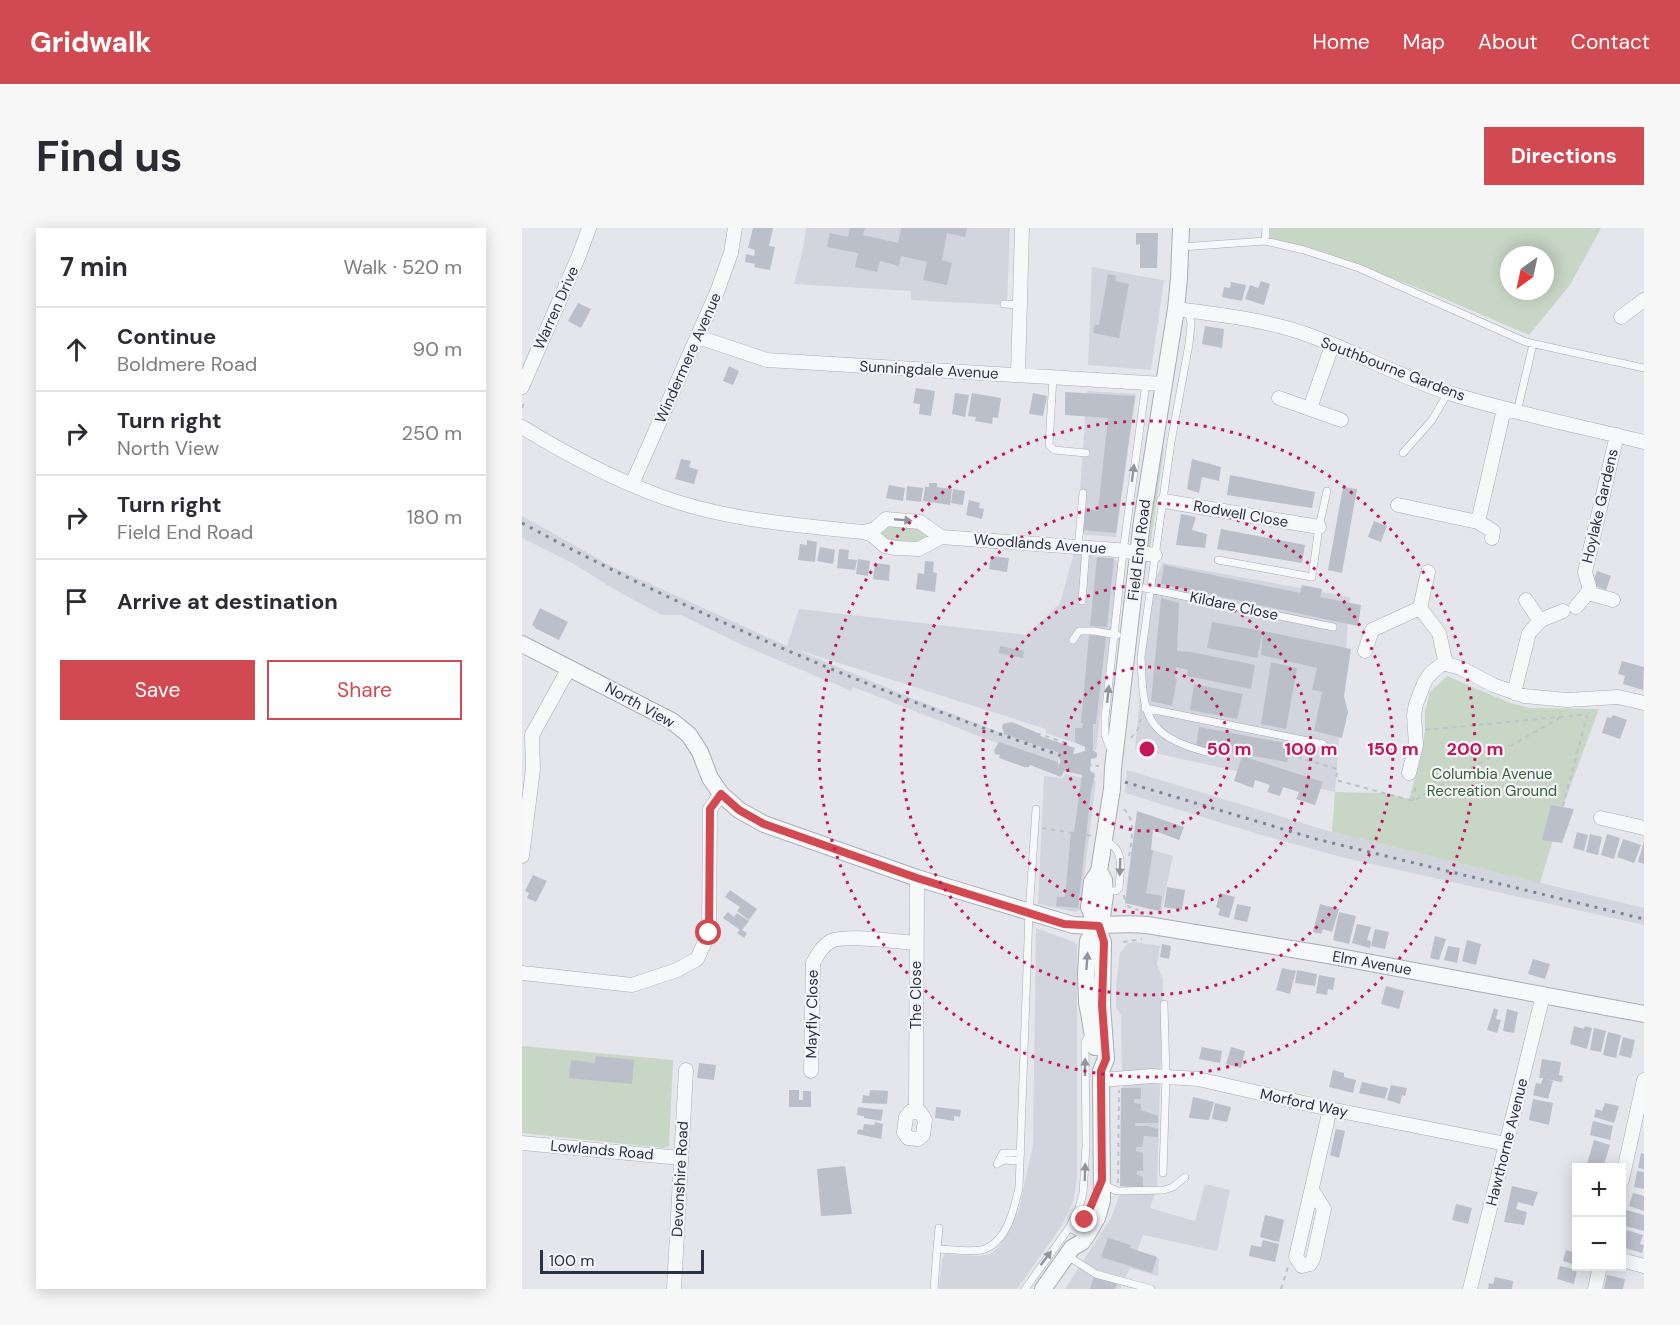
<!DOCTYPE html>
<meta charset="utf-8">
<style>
:root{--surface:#fff;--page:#f7f7f7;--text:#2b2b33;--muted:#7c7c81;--line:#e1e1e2;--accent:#d14951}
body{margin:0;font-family:"DM Sans",sans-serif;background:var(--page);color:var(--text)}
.controls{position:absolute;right:18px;bottom:18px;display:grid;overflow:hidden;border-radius:0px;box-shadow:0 3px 15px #0003}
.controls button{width:54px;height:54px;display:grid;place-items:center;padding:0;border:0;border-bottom:2px solid var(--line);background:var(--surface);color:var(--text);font:30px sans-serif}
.compass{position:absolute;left:978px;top:18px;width:54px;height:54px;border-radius:50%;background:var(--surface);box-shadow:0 3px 15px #0003;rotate:213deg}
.scale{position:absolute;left:18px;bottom:15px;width:164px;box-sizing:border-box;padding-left:6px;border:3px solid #2b3245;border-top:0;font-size:16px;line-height:21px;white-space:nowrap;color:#2b3245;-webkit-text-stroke:4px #f4f5f9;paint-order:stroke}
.stop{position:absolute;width:18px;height:18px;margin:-14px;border:4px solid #d14951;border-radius:50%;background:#fff}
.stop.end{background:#d14951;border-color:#fff;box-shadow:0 2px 6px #0008}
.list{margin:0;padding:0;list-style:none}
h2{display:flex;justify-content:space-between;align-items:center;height:78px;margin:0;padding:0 24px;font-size:26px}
h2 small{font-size:20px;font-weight:400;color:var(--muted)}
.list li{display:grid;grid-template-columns:39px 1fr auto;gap:18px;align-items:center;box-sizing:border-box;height:84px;padding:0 24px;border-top:2px solid var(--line)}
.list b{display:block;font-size:22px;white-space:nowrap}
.list p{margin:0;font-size:20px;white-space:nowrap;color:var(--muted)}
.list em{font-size:20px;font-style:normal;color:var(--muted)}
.actions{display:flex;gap:12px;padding:18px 24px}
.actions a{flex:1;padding:14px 0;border:2px solid var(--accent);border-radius:0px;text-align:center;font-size:21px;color:var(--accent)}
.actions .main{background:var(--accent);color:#fff}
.icon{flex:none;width:33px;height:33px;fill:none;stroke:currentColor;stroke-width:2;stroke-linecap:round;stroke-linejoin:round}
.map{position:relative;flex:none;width:1122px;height:1061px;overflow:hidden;border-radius:0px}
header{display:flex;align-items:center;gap:36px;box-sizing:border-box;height:84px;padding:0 30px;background:var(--accent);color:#fff}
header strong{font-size:28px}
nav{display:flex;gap:33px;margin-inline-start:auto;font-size:21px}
.intro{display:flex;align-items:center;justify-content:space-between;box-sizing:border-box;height:144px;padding:0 36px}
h1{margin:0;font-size:42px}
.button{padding:15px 27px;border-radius:0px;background:var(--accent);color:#fff;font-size:21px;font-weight:700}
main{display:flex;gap:36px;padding:0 36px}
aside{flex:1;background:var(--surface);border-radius:0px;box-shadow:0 3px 15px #0003}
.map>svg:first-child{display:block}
.built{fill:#d2d5de}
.green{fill:#c8d6c5;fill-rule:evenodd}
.building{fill:#bbbfca}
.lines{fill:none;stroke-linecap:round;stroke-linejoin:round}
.service-casing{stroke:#a9acb7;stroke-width:8}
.minor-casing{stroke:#a9acb7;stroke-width:15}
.tertiary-casing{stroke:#a9acb7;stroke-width:18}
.path{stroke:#bec1c7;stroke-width:2;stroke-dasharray:4.5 4.5;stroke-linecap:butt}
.service{stroke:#f7f8fa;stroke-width:7}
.minor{stroke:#f7f8fa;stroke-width:14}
.tertiary{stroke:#f7f8fa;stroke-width:16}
.rail{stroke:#7d8496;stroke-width:3;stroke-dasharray:3 6;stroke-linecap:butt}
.tertiary-bridge-casing{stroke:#a9acb7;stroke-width:18;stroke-linecap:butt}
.path-bridge{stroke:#bec1c7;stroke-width:2;stroke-dasharray:4.5 4.5;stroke-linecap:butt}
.tertiary-bridge{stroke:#f7f8fa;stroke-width:16}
.oneway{fill:#9195a0}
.route{stroke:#d14951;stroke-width:8}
.ring{fill:none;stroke:#c2185b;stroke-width:3;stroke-dasharray:3 6}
.labels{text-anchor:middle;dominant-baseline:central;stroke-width:4.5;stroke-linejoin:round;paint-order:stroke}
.street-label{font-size:15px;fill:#2b3245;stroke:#f4f5f9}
.park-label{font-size:15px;fill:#3c6138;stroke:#f4f5f9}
.centre{fill:#c2185b;stroke:#f4f5f9;stroke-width:3}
.ring-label{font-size:18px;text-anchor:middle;font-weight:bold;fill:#c2185b;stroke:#f4f5f9;stroke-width:4.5;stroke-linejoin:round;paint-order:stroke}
</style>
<header>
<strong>Gridwalk</strong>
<nav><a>Home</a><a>Map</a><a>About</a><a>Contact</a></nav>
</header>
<div class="intro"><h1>Find us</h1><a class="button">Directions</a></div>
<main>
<aside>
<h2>7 min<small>Walk · 520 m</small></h2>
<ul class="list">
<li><svg class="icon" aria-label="ahead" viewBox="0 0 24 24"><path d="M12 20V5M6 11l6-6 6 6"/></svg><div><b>Continue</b><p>Boldmere Road</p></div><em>90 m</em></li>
<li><svg class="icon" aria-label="right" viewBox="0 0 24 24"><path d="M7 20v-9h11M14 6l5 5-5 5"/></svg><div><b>Turn right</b><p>North View</p></div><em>250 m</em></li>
<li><svg class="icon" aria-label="right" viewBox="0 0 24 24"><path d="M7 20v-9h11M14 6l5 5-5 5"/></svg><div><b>Turn right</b><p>Field End Road</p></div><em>180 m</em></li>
<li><svg class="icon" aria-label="arrive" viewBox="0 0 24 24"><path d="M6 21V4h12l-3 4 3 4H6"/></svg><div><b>Arrive at destination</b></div></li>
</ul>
<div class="actions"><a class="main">Save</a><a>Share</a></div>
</aside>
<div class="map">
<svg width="1122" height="1061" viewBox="0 0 1122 1061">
<rect width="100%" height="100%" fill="#e4e6ec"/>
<path class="built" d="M284,0H488L485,77L389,72V63L272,56L281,21Z
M570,39L672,58L642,53L629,142L566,137Z
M565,163L614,166L594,309L555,306Z
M0,288L91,339L265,418L277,381L505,407L538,375L552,325L598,333L574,522L524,505V501L273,421L390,470L482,506L539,526L536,534L467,512L331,459L329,463L216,415L159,387H140L97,364L50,335L0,310Z
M641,335L828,369L813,564L613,521L628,361Z
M605,542L810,604L1122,680V697L819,629L736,606L603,565Z
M543,546L574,553L558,681L554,684L516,676L522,548L541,550Z
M610,616L651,628L639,684L603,675Z
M514,700L552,714L555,717V949L552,971L540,997L495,1061H417L420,1031L423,1026L456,1028L468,1026L477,1019L497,981L511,917Z
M611,714L638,718L635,736L641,751L635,959L628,980L673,993L683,956L708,962L695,1023L621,1007L614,1026L637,1031L636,1048L608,1040L598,1061H543L589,990L602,955L599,787L594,779V756L598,725L605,716Z"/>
<path class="green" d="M748,0H1079L1048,57L1007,107L909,65L802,24L748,10ZM987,27H1023V63H987Z
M638,218L642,220L628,319L625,318Z
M364,294L395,297L406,306V311L400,316L364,315L357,306Z
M925,448L988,475L1008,480L1077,481L1041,578L1018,655L810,604L813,564L860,565L887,571L899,527L903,502V483L908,464Z
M0,818L151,832L147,918L142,920L0,905Z"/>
<path class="building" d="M231,0H251L247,18L253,19L248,42L232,39L233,36L223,34L224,26L232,28L233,22L226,20Z
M328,0H343L341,7L376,15L379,0H445L443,9L425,5L420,32L430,35L425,57L401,52L405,34L379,28L377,38L358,33L355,44L333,39L336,25L305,19L308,5L326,9Z
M614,5H636L635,40H618V16L614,17Z
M586,46L594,48L593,53L607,56L597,110L571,105L573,96L577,97Z
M739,53L748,56L742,77L723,71L728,57L736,60Z
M709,54L724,57L720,73L700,69L702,59L708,60Z
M56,75L69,81L59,100L46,93Z
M683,98L702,101L700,120L680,116Z
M207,138L217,143L211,157L201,153Z
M394,160L413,163L409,188L397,186L398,176L391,175Z
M543,164L613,168L594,305L562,302L563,280L576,283L586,190L543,187Z
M433,165L447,167L443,189L430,186Z
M450,165L479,170L476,190L471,189L470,196L453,193L454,189L446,188Z
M511,165L525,168L521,188L507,186Z
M159,231L169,233L167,239L176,242L172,256L153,251Z
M670,231L699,239L697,253L680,249L677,265L665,261Z
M708,247L793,264L790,280L705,267Z
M407,255H415V259L430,261L428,277L401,273L403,259H407Z
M367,257L383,260L381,273L364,270Z
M385,258L401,260L399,274L384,272Z
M821,259L835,261L820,345L806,342Z
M431,261L443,263L441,277L429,275Z
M447,272L458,275L457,280L462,281L460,291L444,287Z
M659,286L674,289L670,302L685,306L683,320L654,317Z
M852,293L865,298L859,314L846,309Z
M699,301L783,317L780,335L695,321Z
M285,312L295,314L293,334L276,332L278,316L285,317Z
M298,319L313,322L311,336L295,333Z
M317,321L327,322L326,331L335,332L333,342L315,340Z
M469,328L487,330L485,344L467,341Z
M575,329L592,330L585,399L568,398Z
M336,331L348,333L346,348L334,346Z
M403,333L412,334L411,344L415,345L413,364L394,361L396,345L402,346Z
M353,335L368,337L367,353L351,351Z
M642,337L778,365L780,357L800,361L798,369L839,377L836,398L639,356Z
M1075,343L1089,348L1084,362L1070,357Z
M639,370L657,375L655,423L669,424L733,437L729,461L665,448L666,442L654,439L653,450L655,451L650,478L629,473Z
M18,380L46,394L37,412L13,400V399L10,397Z
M690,394L741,403L735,430L685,420Z
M741,403L829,421L822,468L826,484L820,510L792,503L800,464L790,462L795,440L739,427Z
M567,407L584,409L574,496H571V522L575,525V528L574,530L569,531L568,543L572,545L573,548L569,563L556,680L534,678L535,669H543L549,604H552L560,547L542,543L539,549L508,537L507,539H502L477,530L478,527L473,526L472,522L477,514L536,534V541L540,526L482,506L480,499L481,496L490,494L516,505L518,508L553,520L551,525L553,526L563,523V519L553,514V500H560L561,495H559Z
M478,418L502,423L501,430L477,425Z
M1100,433L1122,439L1121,462L1101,456L1103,448L1096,446Z
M749,434L775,440L764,501L739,496Z
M672,456L721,466L715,491L668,482Z
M1091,487L1105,492L1098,511L1080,505L1085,489L1089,490Z
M677,499L769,516L765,534L674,518Z
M720,528L801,554L793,577L774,571L777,564L761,559L758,568L745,564L748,557L733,552L731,560L712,553Z
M1029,577L1052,581L1040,615L1020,612Z
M615,583L662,599L657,612L631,602L629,622H631L624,665L640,668L638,683L603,675Z
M1055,604L1066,607L1062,623L1051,620Z
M1068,606L1080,609L1076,627L1064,624Z
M1085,606L1098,610L1092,631L1079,627Z
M1101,611L1119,617L1112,635L1095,629Z
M1122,613V636L1116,634Z
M11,647L25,653L14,674L5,670L7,665L3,663Z
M645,659L663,662L660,682L642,679Z
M208,662L235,681L227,692L215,683L218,679L203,669Z
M698,665L713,669L707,690L696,687L698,681L694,679Z
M715,676L729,679L725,694L712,691Z
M798,676L817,681L810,704L801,701L799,706L791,704Z
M206,684L212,689L215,685L227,693L220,702L225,705L222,710L215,705L218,702L201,690Z
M817,684L834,688L827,716L811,712Z
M835,696L849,699L845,712L849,713L848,720L830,715Z
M853,701L867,704L863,721L849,718Z
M913,708L924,711L917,732L908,730Z
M945,712L959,716L954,737L940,733Z
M640,716L649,718L647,731L638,729Z
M926,718L938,720L935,735L922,732Z
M1011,731L1028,736L1023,751L1006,746Z
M760,740L774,743L768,766L754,762Z
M775,742L795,746L793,758L773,755Z
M797,747L813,750L811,762L806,761L805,767L794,765Z
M864,758L882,763L877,781L859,776Z
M972,780L976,782L974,791L979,792L975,805L965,802Z
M985,781L996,784L992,805L981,803Z
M1052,798L1062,801L1063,798L1070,800L1065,821L1048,816Z
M1072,800L1084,803L1079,824L1068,822Z
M1086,804L1099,807L1094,830L1081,827Z
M1101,809L1113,812L1109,830L1097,827Z
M680,819L700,823L698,835L677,831Z
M709,819L723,823L719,840L704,836Z
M74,828L112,832L110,856L47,850L49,832L73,835Z
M1020,831L1039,834L1037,847L1041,848L1040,854L1024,851L1031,853L1026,871L1011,867L1014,855L1019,856L1021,850H1017Z
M177,835L194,837L192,852L175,850Z
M811,842L822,845V849L834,852L831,865L807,859Z
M840,854L866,860L863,871L837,865Z
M869,857L885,860L883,868L880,867L878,876L865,872Z
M599,860H619V871H612V875L619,876V882L636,888V895H613V898H626L636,901V909L622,908L620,919H614V923L621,925V943H616L614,946L621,949V959L598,958Z
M267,862H277V872H281V863H289V879H267Z
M348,862L366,863L365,876L340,875L341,867L347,868Z
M671,869L692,874L687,892L667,890Z
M1011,871L1031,875L1027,897L1007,892Z
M693,875L709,879L705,894L690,891Z
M1083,875L1097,878L1092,895L1072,889L1074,881L1080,883Z
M336,879L361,882L359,893L342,890V888L335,887Z
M414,879L439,882L438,889L432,888V893L413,890Z
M1071,893L1091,898L1088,912L1068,907Z
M353,894L361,896L359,911L335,906L336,901L341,902L342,896L352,897Z
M814,901L823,903L817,930L808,927Z
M1072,912L1088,917L1081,939H1064Z
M1119,925L1122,926V941L1116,940Z
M323,938L330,986L299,988L295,941Z
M1115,943L1122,944V961L1112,959Z
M990,958L1016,964L1011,978L996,974L994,981L1005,984L1002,997L982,994Z
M1111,965L1122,968V983L1107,978Z
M934,976L950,980L946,996L930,992Z
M1101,981L1122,987V1003L1100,997Z
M743,987L762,992L757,1014L738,1009Z
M1105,1002L1121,1007L1118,1016L1122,1017L1120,1025L1100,1019Z
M586,1010L609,1017L608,1020L635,1029L630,1045L579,1029Z
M741,1012L757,1016L753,1034L727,1028L729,1017L739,1019Z
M1044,1022L1054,1025V1037L1041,1033Z
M1038,1038L1055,1042L1052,1056L1035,1051Z
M1085,1047L1103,1051L1101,1061H1082Z
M572,1048L595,1056L593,1061H568Z
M973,1049L991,1053L990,1061H966L967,1055L971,1056Z"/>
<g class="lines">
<defs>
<path id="service" d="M743,13L744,0
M659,19L743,13L782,22L837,40L1004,114L1122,140
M482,76L498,77
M667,82L669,97L667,116L649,214L619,429C621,488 623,507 684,524
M531,149L527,217L532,222L564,225
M995,184L1011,116
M881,225L910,192L926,165
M556,320L561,265
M696,332L790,349L797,299L805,263
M613,358L811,399
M560,373L564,319
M551,412L557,403H572L595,407
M623,480L801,516
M591,519L587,518L583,507V490L601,324L624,155
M583,613C604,621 598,642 597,660L594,663H584
M475,936L481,925H499
M475,936L482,932L498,933
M641,945L644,849L642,776
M582,957L595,963L642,962L651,959L663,949
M547,1000L556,1004
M415,1021L417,1000
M544,1027L574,1046L629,1061
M412,1061L415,1021C427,1021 453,1025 463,1021C486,1012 492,980 497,960L507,685L514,581
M503,1061L547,1000L557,980L561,965L564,918L563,815L567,806"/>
<path id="minor" d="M654,81C694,86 736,91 775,103C827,120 875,148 927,165C991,185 1057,198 1122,214
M1099,89L1122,72
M176,109L245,132L641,156
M496,147L500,0
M0,159L58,25L67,0
M757,170L819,192
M788,180L810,118
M0,199C44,226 87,249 135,267C201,292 273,297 342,304L350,307L363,318L374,320L397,321L419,309
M110,256L195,64L209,25L213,0
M642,273L797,299
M876,277L956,294L982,181
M956,294L971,303L970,310
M342,304L353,301L364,291L398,294L419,309L595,322L633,327
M906,344L898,380L917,405L924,436
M1066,365L1091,372
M1004,372L1018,393
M1054,379L1068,362L1063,344L1095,207
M843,423L850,402L898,380
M992,465L1007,405L1019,392L1041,383
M887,545L894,517L892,487L894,476L903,453L909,445L919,437L924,436L939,440L971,457L1002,468L1045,472L1096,469L1122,475
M1079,590L1122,600
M0,628L11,541L10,507L47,440
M0,745L110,757L155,742L175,731L187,705L188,581L199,566
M289,843L291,735C295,727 301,717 309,713C323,706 377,714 394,715
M579,852L630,848L676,851L808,881L984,916
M389,883L398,884L403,892L401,907L396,911L386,910L382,904L384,889Z
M394,884L395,650
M0,915L159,930
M1100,952L1122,852
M790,962L802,981L791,1031L788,1036L780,1038L774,1029L808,881
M1100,1032L1122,1038
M152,1061L164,842
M948,1061L1021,767
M1073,1061L1078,1038"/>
<path id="tertiary" d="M0,416L150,493L167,507L178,524L188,550L199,566L217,582L242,596L395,650L551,697C576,699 600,694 625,697L806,727L1122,786
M591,540L620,293L654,81L657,50L659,0
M573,819L565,774L564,746L566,713L580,689L583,667L582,652L577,643
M521,1061L550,1020L560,1014L565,1007L575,990L580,973L579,852V843L584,831L580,777L581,714L567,679L570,654L577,643L590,561"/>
</defs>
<use href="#service" class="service-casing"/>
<use href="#minor" class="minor-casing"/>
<use href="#tertiary" class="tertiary-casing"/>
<path class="path" d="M0,180L3,172
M903,502L1058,487L1063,482
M609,510L616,501L619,491
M513,517L517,506L544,515L541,522
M769,517L768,527L815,541L814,552L891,573L1041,488
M511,527L510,531L535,540
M539,530L554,536L577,538
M891,573L894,555
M1041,578L1066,484
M602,581C615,593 609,613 607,629
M520,600L570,608
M602,667L603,676
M605,678L616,682
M601,714L620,711
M596,955L597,862
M759,1061L766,1039"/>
<use href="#service" class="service"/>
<use href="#minor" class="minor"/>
<use href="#tertiary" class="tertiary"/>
<path class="rail" d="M0,295C172,388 355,464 540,528
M603,554L794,611L1122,691"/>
<defs>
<path id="tertiary-bridge" d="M590,561L591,540"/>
</defs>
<use href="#tertiary-bridge" class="tertiary-bridge-casing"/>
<path class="path-bridge" d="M535,540L540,526"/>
<use href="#tertiary-bridge" class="tertiary-bridge"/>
</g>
<defs><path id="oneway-solid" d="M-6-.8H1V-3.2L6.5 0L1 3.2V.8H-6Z" transform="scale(1.5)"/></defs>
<g class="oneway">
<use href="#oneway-solid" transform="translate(611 245) rotate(-83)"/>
<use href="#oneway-solid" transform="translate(381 292) rotate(5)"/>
<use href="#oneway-solid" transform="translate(586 466) rotate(-84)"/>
<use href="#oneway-solid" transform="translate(598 639) rotate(92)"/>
<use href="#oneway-solid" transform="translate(565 733) rotate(-86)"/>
<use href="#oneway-solid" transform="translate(563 839) rotate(-90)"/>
<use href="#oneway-solid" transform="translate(563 944) rotate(-88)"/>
<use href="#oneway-solid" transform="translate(524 1030) rotate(-53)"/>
</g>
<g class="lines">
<path class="route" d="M187,705L188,581L199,566L217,582L242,596L395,650L542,696L577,698L582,714L580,777L584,831L579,843V852L580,952L563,992"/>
</g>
<g class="ring">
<circle cx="625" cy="521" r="82"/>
<circle cx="625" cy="521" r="164"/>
<circle cx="625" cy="521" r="246"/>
<circle cx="625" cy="521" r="328"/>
</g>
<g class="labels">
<g class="street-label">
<text transform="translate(34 80) rotate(-66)">Warren Drive</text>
<text transform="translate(166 130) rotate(-66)">Windermere Avenue</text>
<text transform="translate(871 141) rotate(21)">Southbourne Gardens</text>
<text transform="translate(407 142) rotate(3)">Sunningdale Avenue</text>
<text transform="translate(1078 278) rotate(-77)">Hoylake Gardens</text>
<text transform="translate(719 286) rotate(10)">Rodwell Close</text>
<text transform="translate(518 316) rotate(4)">Woodlands Avenue</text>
<text transform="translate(617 322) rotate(-83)">Field End Road</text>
<text transform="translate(712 378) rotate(12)">Kildare Close</text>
<text transform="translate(118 477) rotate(29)">North View</text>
<text transform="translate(850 735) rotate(10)">Elm Avenue</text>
<text transform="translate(394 767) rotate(-90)">The Close</text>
<text transform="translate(290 786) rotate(-89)">Mayfly Close</text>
<text transform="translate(782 875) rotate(12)">Morford Way</text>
<text transform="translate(985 914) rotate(-76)">Hawthorne Avenue</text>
<text transform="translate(80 922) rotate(5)">Lowlands Road</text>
<text transform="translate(158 951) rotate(-87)">Devonshire Road</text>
</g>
<g class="park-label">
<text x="970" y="546">Columbia Avenue<tspan x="970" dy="17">Recreation Ground</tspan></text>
</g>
</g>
<circle cx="625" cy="521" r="9" class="centre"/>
<g class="ring-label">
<text x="707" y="527">50 m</text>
<text x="789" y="527">100 m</text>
<text x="871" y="527">150 m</text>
<text x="953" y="527">200 m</text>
</g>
</svg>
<div class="controls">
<button>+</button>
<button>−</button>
</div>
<svg class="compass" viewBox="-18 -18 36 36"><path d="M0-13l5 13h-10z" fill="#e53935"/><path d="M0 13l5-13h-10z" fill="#7c7c81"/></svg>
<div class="scale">100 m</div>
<div class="stop" style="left:187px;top:705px"></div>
<div class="stop end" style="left:563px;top:992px"></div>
</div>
</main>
